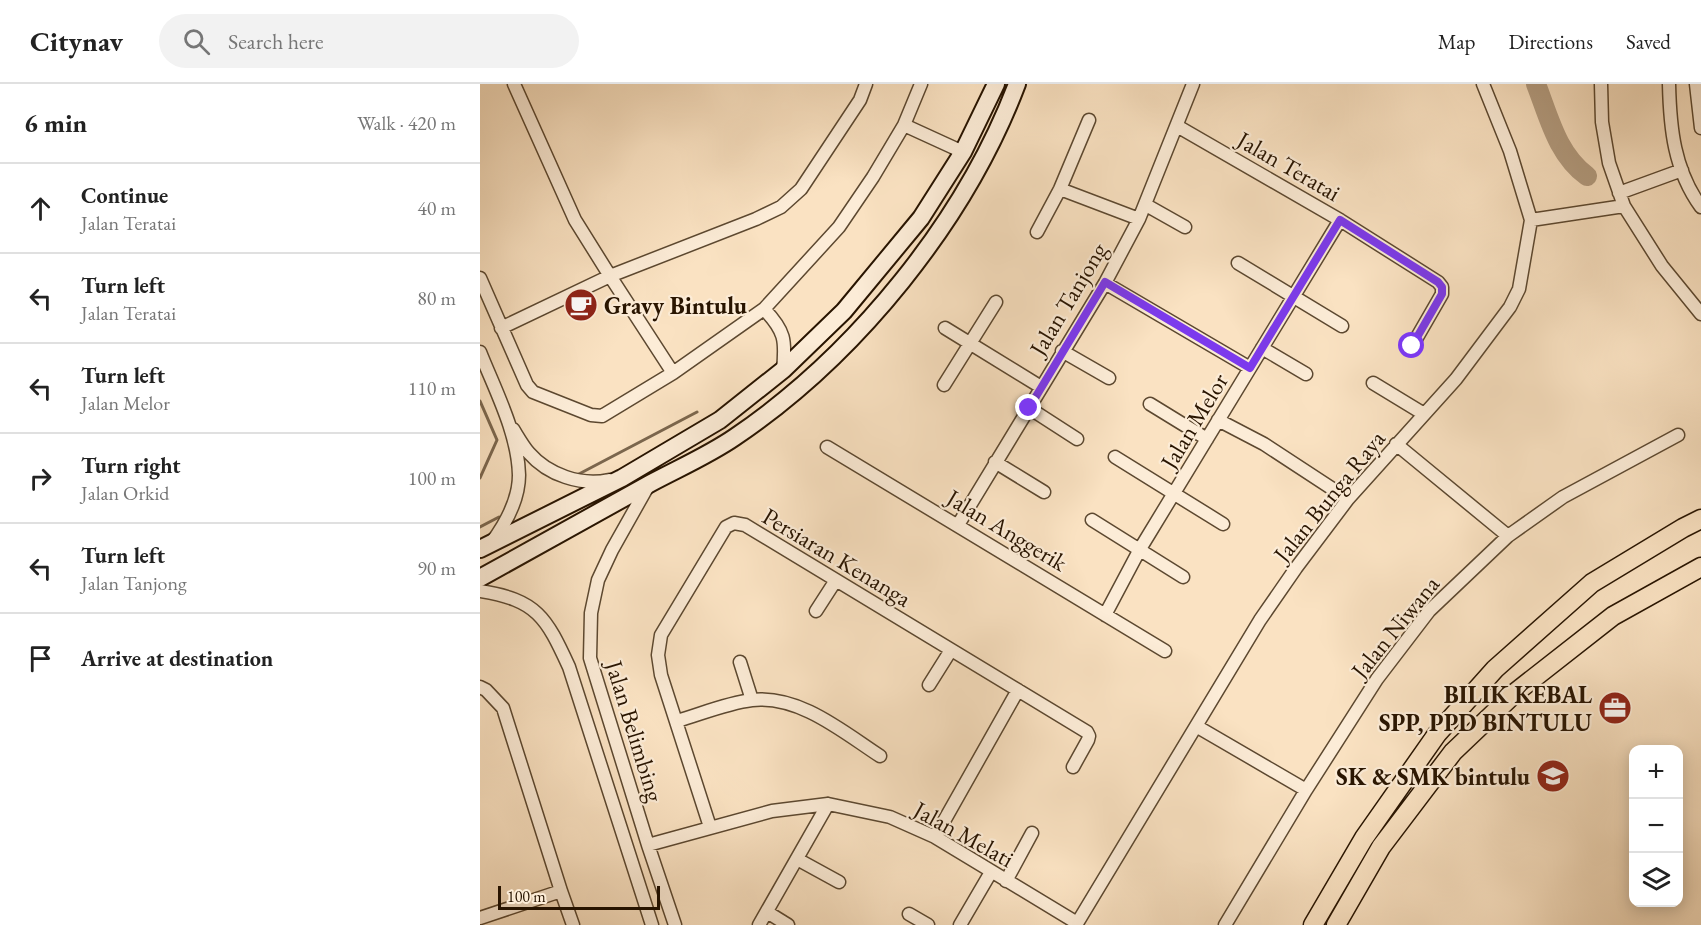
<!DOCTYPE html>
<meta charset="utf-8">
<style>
:root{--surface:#fff;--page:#f2f2f2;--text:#222;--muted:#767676;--line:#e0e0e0}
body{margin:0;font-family:"EB Garamond",serif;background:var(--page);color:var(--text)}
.controls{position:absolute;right:18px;bottom:18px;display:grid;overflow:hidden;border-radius:12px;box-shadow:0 3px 15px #0003}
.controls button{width:54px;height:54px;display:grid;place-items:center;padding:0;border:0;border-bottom:2px solid var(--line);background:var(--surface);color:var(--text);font:30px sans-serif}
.scale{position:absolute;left:18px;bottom:15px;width:162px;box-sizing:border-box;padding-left:6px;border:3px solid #281400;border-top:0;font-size:16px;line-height:21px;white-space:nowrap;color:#281400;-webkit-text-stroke:4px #fcecd7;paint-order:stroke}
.stop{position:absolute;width:18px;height:18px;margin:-14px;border:4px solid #7c3aed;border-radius:50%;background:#fff}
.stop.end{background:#7c3aed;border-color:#fff;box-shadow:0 2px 6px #0008}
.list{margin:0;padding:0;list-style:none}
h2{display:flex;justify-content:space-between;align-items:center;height:78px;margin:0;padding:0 24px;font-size:26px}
h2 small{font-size:20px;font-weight:400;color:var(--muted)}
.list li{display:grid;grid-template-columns:39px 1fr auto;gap:18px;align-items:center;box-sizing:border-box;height:90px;padding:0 24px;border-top:2px solid var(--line)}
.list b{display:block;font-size:22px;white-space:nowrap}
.list p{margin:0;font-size:20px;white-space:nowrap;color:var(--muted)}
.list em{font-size:20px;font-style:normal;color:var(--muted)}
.icon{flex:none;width:33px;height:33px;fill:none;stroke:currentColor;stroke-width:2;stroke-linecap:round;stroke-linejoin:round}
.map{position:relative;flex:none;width:1221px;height:841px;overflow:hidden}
header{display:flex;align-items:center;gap:36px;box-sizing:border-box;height:84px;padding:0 30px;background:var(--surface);border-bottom:2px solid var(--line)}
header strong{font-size:28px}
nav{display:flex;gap:33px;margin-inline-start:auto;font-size:21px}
.search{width:420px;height:54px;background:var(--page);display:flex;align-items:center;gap:15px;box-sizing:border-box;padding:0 21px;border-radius:33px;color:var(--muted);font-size:22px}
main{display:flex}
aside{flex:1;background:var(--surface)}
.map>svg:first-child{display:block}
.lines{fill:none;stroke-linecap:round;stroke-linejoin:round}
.stream{stroke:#7b664d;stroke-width:3}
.river{stroke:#b39c80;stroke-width:20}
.street-casing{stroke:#5c4830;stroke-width:15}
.secondary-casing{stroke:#281400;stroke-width:20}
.primary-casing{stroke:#281400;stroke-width:21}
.street{stroke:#fcecd7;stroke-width:12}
.secondary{stroke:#fcecd7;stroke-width:16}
.primary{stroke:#fae2c2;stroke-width:18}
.route{stroke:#7c3aed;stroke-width:8}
.labels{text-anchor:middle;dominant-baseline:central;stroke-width:4.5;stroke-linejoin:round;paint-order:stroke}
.street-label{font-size:24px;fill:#281400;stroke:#fcecd7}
.poi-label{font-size:24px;font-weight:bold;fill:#281400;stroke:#fcecd7;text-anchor:end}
</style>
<header>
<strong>Citynav</strong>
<div class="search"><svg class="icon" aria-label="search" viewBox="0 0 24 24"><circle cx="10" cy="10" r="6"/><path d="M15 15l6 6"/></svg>Search here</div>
<nav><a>Map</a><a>Directions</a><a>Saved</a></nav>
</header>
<main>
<aside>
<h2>6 min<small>Walk · 420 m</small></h2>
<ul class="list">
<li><svg class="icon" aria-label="ahead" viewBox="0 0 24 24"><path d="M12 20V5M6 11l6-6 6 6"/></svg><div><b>Continue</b><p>Jalan Teratai</p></div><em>40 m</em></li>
<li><svg class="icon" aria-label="left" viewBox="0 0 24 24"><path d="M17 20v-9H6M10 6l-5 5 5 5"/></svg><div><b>Turn left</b><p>Jalan Teratai</p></div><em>80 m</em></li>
<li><svg class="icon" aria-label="left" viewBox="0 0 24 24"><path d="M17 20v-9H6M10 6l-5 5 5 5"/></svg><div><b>Turn left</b><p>Jalan Melor</p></div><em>110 m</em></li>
<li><svg class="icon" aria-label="right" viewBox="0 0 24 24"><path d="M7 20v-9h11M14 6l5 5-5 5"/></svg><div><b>Turn right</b><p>Jalan Orkid</p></div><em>100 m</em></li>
<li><svg class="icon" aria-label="left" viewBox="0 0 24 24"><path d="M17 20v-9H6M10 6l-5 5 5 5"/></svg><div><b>Turn left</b><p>Jalan Tanjong</p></div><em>90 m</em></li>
<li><svg class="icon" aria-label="arrive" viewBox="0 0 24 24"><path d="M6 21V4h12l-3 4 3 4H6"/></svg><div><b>Arrive at destination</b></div></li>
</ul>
</aside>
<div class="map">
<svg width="1221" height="841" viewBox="0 0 1221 841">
<rect width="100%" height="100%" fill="#fae2c2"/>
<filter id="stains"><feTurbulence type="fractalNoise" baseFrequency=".00333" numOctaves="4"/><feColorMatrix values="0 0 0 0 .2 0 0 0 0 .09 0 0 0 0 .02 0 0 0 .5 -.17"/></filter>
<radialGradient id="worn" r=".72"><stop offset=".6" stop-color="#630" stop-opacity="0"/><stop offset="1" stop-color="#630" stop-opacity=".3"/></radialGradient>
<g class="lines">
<path class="stream" d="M0,317L17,356L0,394
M97,391L217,328
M0,443L19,433"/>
<path class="river" d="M1056,0C1069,33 1077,70 1107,92"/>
<defs>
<path id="street" d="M34,0L95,136L130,192L193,289
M1121,0L1122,38L1129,79L1144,122L1182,182L1221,230
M1189,0C1190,44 1194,86 1221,123
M1216,0L1221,44
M424,41L483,68
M697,42L860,136L958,198L962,203V210L932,262
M580,105L659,135
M1139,109L1202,86
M666,121L705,143
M1051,136L1144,122
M557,148L580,105L609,36
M758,179L862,242
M0,194L47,301L53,308L111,331L122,332L193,289L284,225L359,143L393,93L424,41L441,0
M625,199L770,284
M284,225C305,247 306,256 303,286
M21,244L130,192L276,135L301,123L321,105L380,16L386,0
M465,244L561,303
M782,264L826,290
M582,267L629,294
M0,268C15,306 38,349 39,391C39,416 26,439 12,458
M893,299L944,330
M464,301L516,218
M670,320L727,355
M549,324L597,355
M738,336L784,360L868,415
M33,345C38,353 43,362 49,369C68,391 101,402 129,396
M916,360L1028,452
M347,363L685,567
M635,373L743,440
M515,378L564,408
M168,402L132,466L118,496L111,529L110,574L168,761L195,841
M612,436L703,493
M478,441L625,199L659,135L713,0
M0,507C57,516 66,533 89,583L172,841
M336,527L356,496
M625,531L660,465L860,136
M260,578L272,616
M449,601L471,566
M0,603L6,606L23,624L81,807L93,841
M197,637C221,630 247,619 272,616C320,611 363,648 400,672
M716,642L826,706
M230,743L181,591L178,571L181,551L246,443L254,439L265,441L607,648L609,652L608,656L593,683
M455,753L538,606
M168,761L292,727L348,720L410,733L455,753L597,839
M317,775L359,798
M526,797L552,749
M287,828L308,841
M429,830L448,841
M0,834L81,807
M279,841L348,720
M480,841L511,788
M596,841L780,536L816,484L868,415L976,295L1030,223L1039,205L1051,136L1030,67L1003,0
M745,841L826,706L897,595L949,527L1028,452L1083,413L1198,351"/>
<path id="secondary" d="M0,465L142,394L240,336L303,286L364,227L441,134L483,68L516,0
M0,494C57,462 114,431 171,399C199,384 229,371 255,353C376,271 485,137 537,0"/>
<path id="primary" d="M833,841L884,754L957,650L1015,585L1112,499L1203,444L1221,435
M856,841L901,763L973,668L1036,608L1133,532L1221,483"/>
</defs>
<use href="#street" class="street-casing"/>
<use href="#secondary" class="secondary-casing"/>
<use href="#primary" class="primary-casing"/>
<use href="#street" class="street"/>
<use href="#secondary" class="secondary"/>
<use href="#primary" class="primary"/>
</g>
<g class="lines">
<path class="route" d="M549,324L625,198L770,284L860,136L958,198L962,203V210L932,262"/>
</g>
<defs>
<symbol id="cafe-disc" viewBox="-11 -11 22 22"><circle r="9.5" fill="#8f2418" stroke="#fcecd7"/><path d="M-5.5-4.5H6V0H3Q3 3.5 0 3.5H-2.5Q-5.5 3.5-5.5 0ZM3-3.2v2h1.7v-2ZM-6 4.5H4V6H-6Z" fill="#fff"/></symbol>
<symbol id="office-disc" viewBox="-11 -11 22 22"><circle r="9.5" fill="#8f2418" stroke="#fcecd7"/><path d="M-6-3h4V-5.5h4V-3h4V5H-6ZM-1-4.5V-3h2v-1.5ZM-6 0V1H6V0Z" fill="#fff"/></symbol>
<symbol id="school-disc" viewBox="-11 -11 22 22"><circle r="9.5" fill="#8f2418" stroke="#fcecd7"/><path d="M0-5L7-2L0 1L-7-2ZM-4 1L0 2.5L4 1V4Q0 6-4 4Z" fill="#fff"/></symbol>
</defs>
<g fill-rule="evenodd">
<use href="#cafe-disc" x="82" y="202" width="38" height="38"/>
<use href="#office-disc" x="1116" y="605" width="38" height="38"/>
<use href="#school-disc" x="1054" y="673" width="38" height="38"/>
</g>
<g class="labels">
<g class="street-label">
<text transform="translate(809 82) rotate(30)">Jalan Teratai</text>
<text transform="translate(588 215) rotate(-59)">Jalan Tanjong</text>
<text transform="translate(714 337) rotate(-59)">Jalan Melor</text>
<text transform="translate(849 412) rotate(-51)">Jalan Bunga Raya</text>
<text transform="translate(527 446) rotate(31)">Jalan Anggerik</text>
<text transform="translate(357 473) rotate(31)">Persiaran Kenanga</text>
<text transform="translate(915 543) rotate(-51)">Jalan Niwana</text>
<text transform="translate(155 647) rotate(73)">Jalan Belimbing</text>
<text transform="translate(484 750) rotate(29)">Jalan Melati</text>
</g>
<g class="poi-label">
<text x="124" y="221" text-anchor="start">Gravy Bintulu</text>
<text x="1112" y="610">BILIK KEBAL<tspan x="1112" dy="28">SPP, PPD BINTULU</tspan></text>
<text x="1050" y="692">SK &amp; SMK bintulu</text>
</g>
</g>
<rect width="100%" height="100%" filter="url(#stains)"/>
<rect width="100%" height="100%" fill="url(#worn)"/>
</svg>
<div class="controls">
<button>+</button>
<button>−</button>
<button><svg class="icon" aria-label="layers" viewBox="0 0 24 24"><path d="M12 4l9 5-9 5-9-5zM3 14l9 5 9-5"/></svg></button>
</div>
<div class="scale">100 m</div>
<div class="stop" style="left:932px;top:262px"></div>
<div class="stop end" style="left:549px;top:324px"></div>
</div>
</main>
